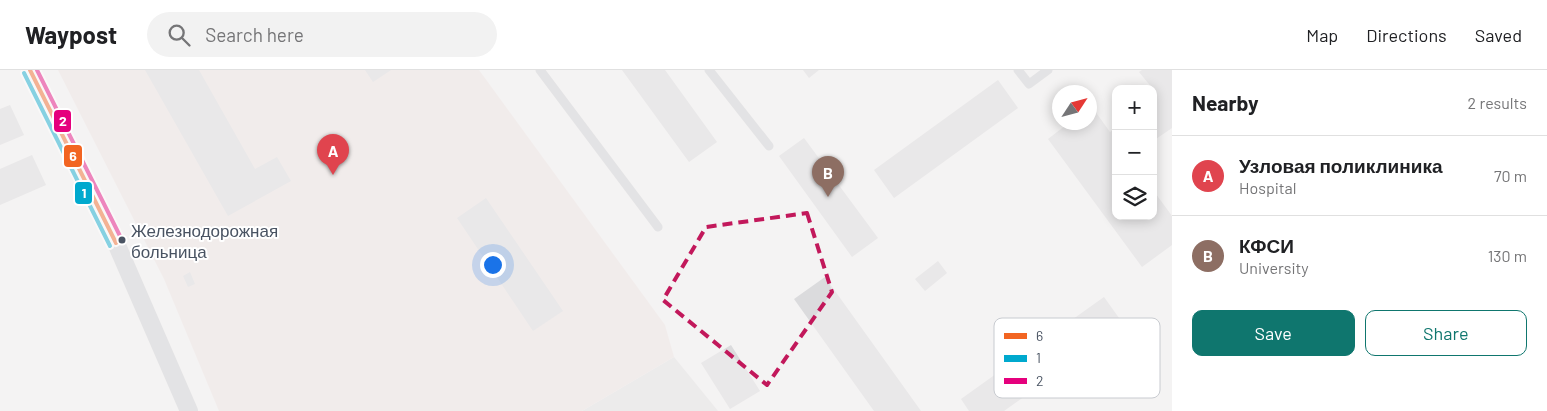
<!DOCTYPE html>
<meta charset="utf-8">
<style>
:root{--surface:#fff;--page:#f2f2f2;--text:#202124;--muted:#757577;--line:#e0e0e0;--accent:#0f766e}
body{margin:0;font-family:Barlow,sans-serif;background:var(--page);color:var(--text)}
.controls{position:absolute;right:15px;top:15px;display:grid;overflow:hidden;border-radius:10px;box-shadow:0 2px 12px #0003}
.controls button{width:45px;height:45px;display:grid;place-items:center;padding:0;border:0;border-bottom:1px solid var(--line);background:var(--surface);color:var(--text);font:25px sans-serif}
.compass{position:absolute;left:1052px;top:15px;width:45px;height:45px;border-radius:50%;background:var(--surface);box-shadow:0 2px 12px #0003;rotate:54deg}
.you{position:absolute;left:492px;top:194px;width:18px;height:18px;margin:-12px;border:4px solid #fff;border-radius:50%;background:#1a73e8;box-shadow:0 0 0 8px #1a73e833}
.badge{display:grid;place-items:center;width:32px;height:32px;border-radius:50%;background:var(--accent);color:#fff;font-size:16px;font-weight:700}
.pin{position:absolute;translate:-50% -41px;filter:drop-shadow(0 1px 2px #0008)}
.pin::after{content:'';position:absolute;top:26px;width:18px;height:15px;background:inherit;clip-path:polygon(0 0,100% 0,50% 100%)}
.list{margin:0;padding:0;list-style:none}
h2{display:flex;justify-content:space-between;align-items:center;height:65px;margin:0;padding:0 20px;font-size:21px}
h2 small{font-size:16px;font-weight:400;color:var(--muted)}
.list li{display:grid;grid-template-columns:32px 1fr auto;gap:15px;align-items:center;box-sizing:border-box;height:80px;padding:0 20px;border-top:1px solid var(--line)}
.list b{display:block;font-size:19px;white-space:nowrap}
.list p{margin:0;font-size:16px;white-space:nowrap;color:var(--muted)}
.list em{font-size:16px;font-style:normal;color:var(--muted)}
.actions{display:flex;gap:10px;padding:15px 20px}
.actions a{flex:1;padding:11px 0;border:1px solid var(--accent);border-radius:10px;text-align:center;font-size:18px;color:var(--accent)}
.actions .main{background:var(--accent);color:#fff}
.icon{flex:none;width:28px;height:28px;fill:none;stroke:currentColor;stroke-width:2;stroke-linecap:round;stroke-linejoin:round}
.map{position:relative;flex:none;width:1172px;height:341px;overflow:hidden}
header{display:flex;align-items:center;gap:30px;box-sizing:border-box;height:70px;padding:0 25px;background:var(--surface);border-bottom:1px solid var(--line)}
header strong{font-size:24px}
nav{display:flex;gap:28px;margin-inline-start:auto;font-size:18px}
.search{width:350px;height:45px;background:var(--page);display:flex;align-items:center;gap:12px;box-sizing:border-box;padding:0 18px;border-radius:28px;color:var(--muted);font-size:19px}
main{display:flex}
aside{flex:1;background:var(--surface)}
.map>svg:first-child{display:block}
.education{fill:#e2e2e3}
.medical{fill:#eee5e3}
.building{fill:#dbdbdd}
.lines{fill:none;stroke-linecap:round;stroke-linejoin:round}
.lane{stroke:#cfd1d4;stroke-width:9}
.street{stroke:#cfd1d4;stroke-width:18}
.bus-1-casing{stroke:#fff;stroke-width:8}
.bus-2-casing{stroke:#fff;stroke-width:8}
.bus-3-casing{stroke:#fff;stroke-width:8}
.bus-1{stroke:#f26522;stroke-width:4}
.bus-2{stroke:#00a9ce;stroke-width:4}
.bus-3{stroke:#e5007d;stroke-width:4}
.marked{fill:none;stroke:#c2185b;stroke-width:4;stroke-dasharray:10 6;stroke-linejoin:round}
.bus-dot{fill:#495362;stroke:#fff;stroke-width:2}
.labels{text-anchor:middle;dominant-baseline:central;stroke-width:4;stroke-linejoin:round;paint-order:stroke}
.bus-label{font-size:17px;fill:#495362;stroke:#fff;text-anchor:start}
.key{fill:#fff;stroke:#c8cbd0;stroke-width:1}
.key-label{font-size:14px;fill:#495362}
.line-badge{stroke:#fff;stroke-width:2}
.badge-label{font-size:14px;text-anchor:middle;font-weight:bold;fill:#fff}
</style>
<header>
<strong>Waypost</strong>
<div class="search"><svg class="icon" aria-label="search" viewBox="0 0 24 24"><circle cx="10" cy="10" r="6"/><path d="M15 15l6 6"/></svg>Search here</div>
<nav><a>Map</a><a>Directions</a><a>Saved</a></nav>
</header>
<main>
<div class="map">
<svg width="1172" height="341" viewBox="0 0 1172 341">
<rect width="100%" height="100%" fill="#f4f3f3"/>
<path class="education" d="M674,287L718,341H582Z"/>
<path class="medical" d="M58,0H479L665,255L674,287L582,341H219L164,209Z"/>
<path class="building" d="M145,0H199L255,99L277,87L291,111L228,146Z
M365,0H391L373,12Z
M622,0H665L717,72L689,92Z
M803,0H819L809,8Z
M1142,0H1172V58L1153,71V31L1157,28L1153,19L1139,2Z
M998,10L1018,38L894,128L874,100Z
M10,35L24,65L0,75V39Z
M1092,37L1110,62L1116,58V146H1153V120L1172,146V175L1142,197L1048,69L1070,52H1090V38Z
M804,68L878,168L852,187L779,86Z
M32,85L46,115L0,135V99Z
M486,128L563,241L533,261L457,148Z
M938,191L947,203L925,221L915,209Z
M190,202L195,214L188,217L183,206Z
M825,207L921,341H874L794,229Z
M1104,227L1124,255L1004,341H969L961,329Z
M731,275L760,321L730,339L701,293Z"/>
<g class="lines">
<path class="lane" d="M540,0L658,157
M709,0L769,76
M1018,0L1029,14L1048,0"/>
<path class="street" d="M30,0L116,173L189,341"/>
<defs>
<path id="bus-1" d="M30,0L116,173"/>
<path id="bus-2" d="M24,3L110,176"/>
<path id="bus-3" d="M37,0L122,170"/>
</defs>
<use href="#bus-1" class="bus-1-casing"/>
<use href="#bus-2" class="bus-2-casing"/>
<use href="#bus-3" class="bus-3-casing"/>
<use href="#bus-1" class="bus-1"/>
<use href="#bus-2" class="bus-2"/>
<use href="#bus-3" class="bus-3"/>
</g>
<path d="M0 0H1172V341H0ZM807,143L832,222L767,315L663,230L706,157Z" fill="#f4f3f3" fill-opacity=".55" fill-rule="evenodd"/>
<path class="marked" d="M807,143L832,222L767,315L663,230L706,157Z"/>
<circle class="bus-dot" cx="122" cy="170" r="4.5"/>
<g class="labels">
<g class="bus-label">
<text x="131" y="160">Железнодорожная<tspan x="131" dy="21">больница</tspan></text>
</g>
</g>
<rect x="994" y="248" width="166" height="80" rx="8" class="key"/>
<rect x="1004" y="263" width="23" height="6" fill="#f26522"/>
<rect x="1004" y="285" width="23" height="7" fill="#00a9ce"/>
<rect x="1004" y="308" width="23" height="6" fill="#e5007d"/>
<g class="key-label">
<text x="1036" y="271">6</text>
<text x="1036" y="293">1</text>
<text x="1036" y="316">2</text>
</g>
<g class="line-badge">
<rect x="53" y="39" width="19" height="24" rx="5" fill="#e5007d"/>
<rect x="63" y="74" width="20" height="24" rx="5" fill="#f26522"/>
<rect x="74" y="111" width="19" height="24" rx="5" fill="#00a9ce"/>
</g>
<g class="badge-label">
<text x="63" y="56">2</text>
<text x="73" y="91">6</text>
<text x="84" y="128">1</text>
</g>
</svg>
<div class="controls">
<button>+</button>
<button>−</button>
<button><svg class="icon" aria-label="layers" viewBox="0 0 24 24"><path d="M12 4l9 5-9 5-9-5zM3 14l9 5 9-5"/></svg></button>
</div>
<svg class="compass" viewBox="-18 -18 36 36"><path d="M0-13l5 13h-10z" fill="#e53935"/><path d="M0 13l5-13h-10z" fill="#757577"/></svg>
<div class="you"></div>
<div class="pin badge" style="left:333px;top:105px;background:#e0444e">A</div>
<div class="pin badge" style="left:828px;top:127px;background:#8d6e63">B</div>
</div>
<aside>
<h2>Nearby<small>2 results</small></h2>
<ul class="list">
<li><span class="badge" style="background:#e0444e">A</span><div><b>Узловая поликлиника</b><p>Hospital</p></div><em>70 m</em></li>
<li><span class="badge" style="background:#8d6e63">B</span><div><b>КФСИ</b><p>University</p></div><em>130 m</em></li>
</ul>
<div class="actions"><a class="main">Save</a><a>Share</a></div>
</aside>
</main>
